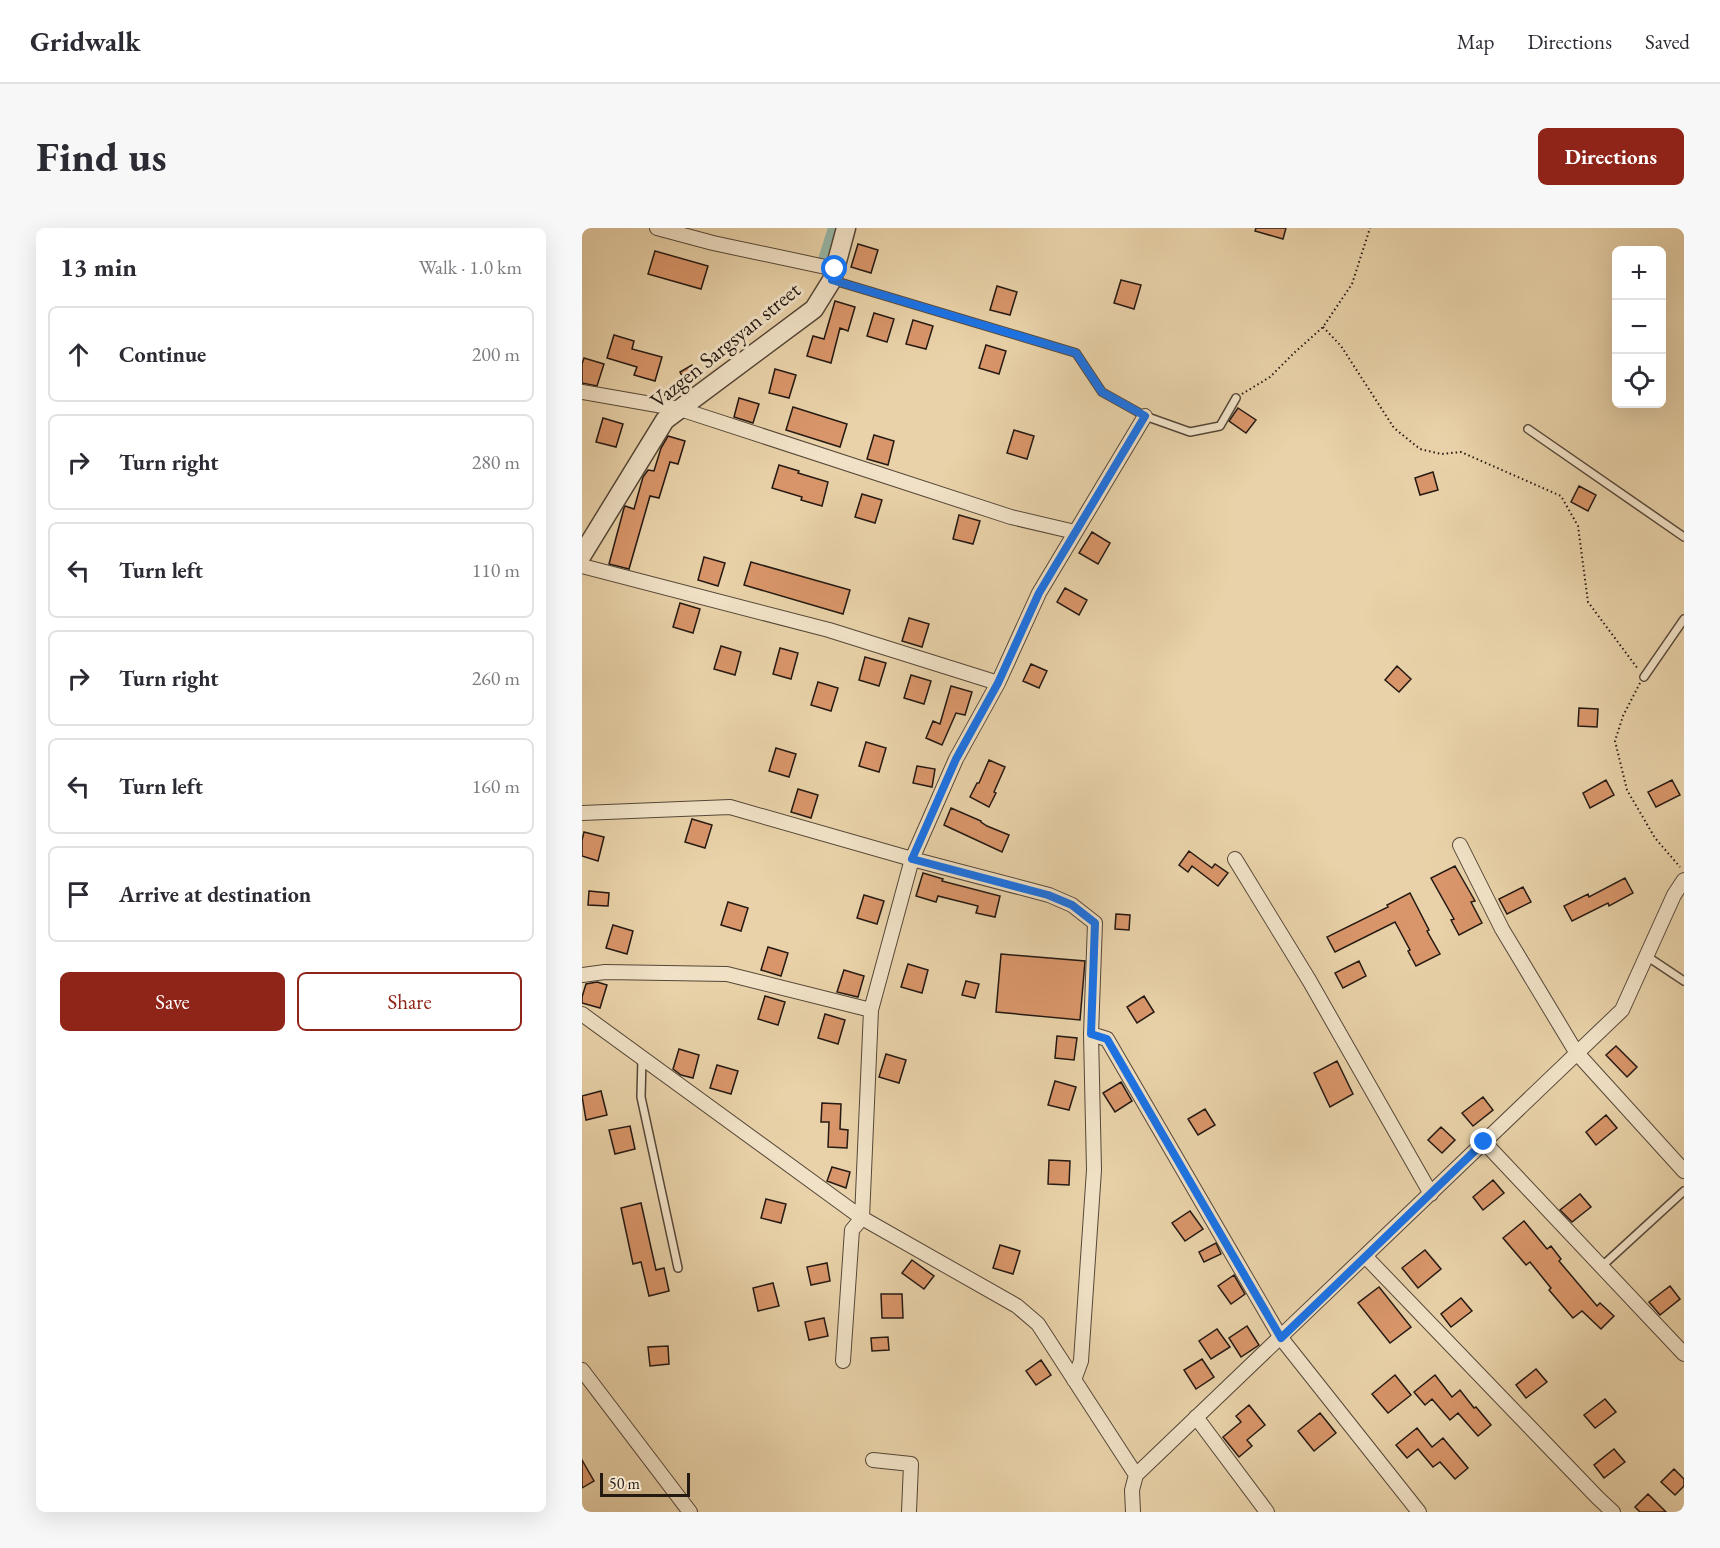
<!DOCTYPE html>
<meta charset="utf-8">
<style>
:root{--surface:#fff;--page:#f7f7f7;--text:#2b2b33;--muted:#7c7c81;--line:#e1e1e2;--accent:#8f2418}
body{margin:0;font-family:"EB Garamond",serif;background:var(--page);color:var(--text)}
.controls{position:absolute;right:18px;top:18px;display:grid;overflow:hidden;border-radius:9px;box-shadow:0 6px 24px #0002}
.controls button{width:54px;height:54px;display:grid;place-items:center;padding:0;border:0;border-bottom:2px solid var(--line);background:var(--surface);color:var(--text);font:30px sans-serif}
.scale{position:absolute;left:18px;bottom:15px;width:90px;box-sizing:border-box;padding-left:6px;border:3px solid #241913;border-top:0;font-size:16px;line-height:21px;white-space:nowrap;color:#241913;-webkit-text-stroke:4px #f1e2c7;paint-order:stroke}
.stop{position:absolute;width:18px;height:18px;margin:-14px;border:4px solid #1a73e8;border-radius:50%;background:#fff}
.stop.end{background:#1a73e8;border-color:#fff;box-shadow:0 2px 6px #0008}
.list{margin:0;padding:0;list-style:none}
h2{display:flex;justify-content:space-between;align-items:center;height:78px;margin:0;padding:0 24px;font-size:26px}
h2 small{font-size:20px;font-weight:400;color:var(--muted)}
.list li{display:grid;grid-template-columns:39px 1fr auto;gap:18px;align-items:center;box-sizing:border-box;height:96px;margin:0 12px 12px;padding:0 12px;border:2px solid var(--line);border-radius:9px}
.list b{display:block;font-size:22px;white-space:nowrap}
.list em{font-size:20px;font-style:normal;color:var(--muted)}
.actions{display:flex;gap:12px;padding:18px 24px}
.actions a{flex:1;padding:14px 0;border:2px solid var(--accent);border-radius:9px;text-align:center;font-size:21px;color:var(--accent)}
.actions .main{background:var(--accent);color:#fff}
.icon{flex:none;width:33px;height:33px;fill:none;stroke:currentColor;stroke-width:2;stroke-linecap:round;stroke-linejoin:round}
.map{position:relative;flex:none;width:1102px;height:1284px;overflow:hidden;border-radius:9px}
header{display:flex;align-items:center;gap:36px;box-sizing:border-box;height:84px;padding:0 30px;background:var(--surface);border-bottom:2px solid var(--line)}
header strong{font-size:28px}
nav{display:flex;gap:33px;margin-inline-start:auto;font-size:21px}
.intro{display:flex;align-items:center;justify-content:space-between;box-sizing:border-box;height:144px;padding:0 36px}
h1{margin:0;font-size:42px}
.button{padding:15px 27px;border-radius:9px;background:var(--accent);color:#fff;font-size:21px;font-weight:700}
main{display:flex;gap:36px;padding:0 36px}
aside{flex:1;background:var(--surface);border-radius:9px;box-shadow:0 6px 24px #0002}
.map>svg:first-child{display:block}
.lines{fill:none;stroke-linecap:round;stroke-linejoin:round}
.canal{stroke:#97b8a8;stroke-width:12}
.building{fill:#d9966a;stroke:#241913;stroke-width:1.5}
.service-casing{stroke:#554738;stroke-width:10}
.minor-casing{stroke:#554738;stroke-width:16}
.tertiary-casing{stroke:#554738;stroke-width:21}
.path{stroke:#241913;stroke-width:2;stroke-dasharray:1.5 3;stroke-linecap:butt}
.service{stroke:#f1e2c7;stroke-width:7}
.minor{stroke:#f1e2c7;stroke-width:14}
.tertiary{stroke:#f1e2c7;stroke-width:18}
.route{stroke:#1a73e8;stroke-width:8}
.labels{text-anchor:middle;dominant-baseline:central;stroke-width:6;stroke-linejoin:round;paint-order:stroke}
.street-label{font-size:22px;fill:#241913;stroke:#f1e2c7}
</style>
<header>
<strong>Gridwalk</strong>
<nav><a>Map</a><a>Directions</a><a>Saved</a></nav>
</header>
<div class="intro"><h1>Find us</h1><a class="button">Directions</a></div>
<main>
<aside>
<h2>13 min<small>Walk · 1.0 km</small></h2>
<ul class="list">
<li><svg class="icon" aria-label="ahead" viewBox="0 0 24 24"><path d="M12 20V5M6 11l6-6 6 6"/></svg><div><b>Continue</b></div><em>200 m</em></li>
<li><svg class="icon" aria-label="right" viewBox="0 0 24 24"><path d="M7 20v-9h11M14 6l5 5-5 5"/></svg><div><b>Turn right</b></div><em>280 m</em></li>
<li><svg class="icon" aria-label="left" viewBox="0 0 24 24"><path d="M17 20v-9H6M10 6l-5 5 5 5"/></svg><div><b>Turn left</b></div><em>110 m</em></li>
<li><svg class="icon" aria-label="right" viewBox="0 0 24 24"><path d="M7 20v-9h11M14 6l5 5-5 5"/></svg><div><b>Turn right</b></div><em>260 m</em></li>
<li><svg class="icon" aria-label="left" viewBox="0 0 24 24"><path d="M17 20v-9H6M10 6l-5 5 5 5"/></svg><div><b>Turn left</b></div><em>160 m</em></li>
<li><svg class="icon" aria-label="arrive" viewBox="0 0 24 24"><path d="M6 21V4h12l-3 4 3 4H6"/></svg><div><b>Arrive at destination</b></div></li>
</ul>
<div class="actions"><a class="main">Save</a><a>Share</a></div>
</aside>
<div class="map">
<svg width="1102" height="1284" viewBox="0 0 1102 1284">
<rect width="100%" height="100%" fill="#e9d2a9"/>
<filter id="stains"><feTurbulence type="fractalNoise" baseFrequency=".00333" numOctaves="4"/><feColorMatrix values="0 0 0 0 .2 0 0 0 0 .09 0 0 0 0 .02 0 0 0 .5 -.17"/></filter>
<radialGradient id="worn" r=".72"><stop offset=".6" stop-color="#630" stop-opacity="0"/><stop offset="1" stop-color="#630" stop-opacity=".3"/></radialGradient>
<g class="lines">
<path class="canal" d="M242,32L252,0"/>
</g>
<path class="building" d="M674,0H704L701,11L673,3Z
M276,16L296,22L289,45L269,39Z
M73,23L126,38L119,61L66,46Z
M539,52L559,57L552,81L532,75Z
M415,58L435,64L428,87L408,82Z
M253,73L273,79L266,103L258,100L249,135L225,128L231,108L242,111Z
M292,85L312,91L305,114L285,108Z
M331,92L351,98L344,121L324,116Z
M32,107L52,113L50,121L80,129L73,153L52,147L55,139L25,130Z
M404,117L424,123L417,146L397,140Z
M2,130L22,136L15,158L0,155V136Z
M110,137L118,150L105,157L98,144Z
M193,141L214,147L207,170L187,165Z
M157,170L177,176L171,195L152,189Z
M211,179L265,196L258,219L204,202Z
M656,180L674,192L664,205L647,193Z
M21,190L41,196L34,219L14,214Z
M432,202L452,208L445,231L425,225Z
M292,207L312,213L306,237L285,231Z
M86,208L103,213L96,236L88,234L77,270L68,268L47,341L27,336L42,280L43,278L52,281L61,249L66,242L72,243L79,220Z
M197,237L217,243L216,245L246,254L240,278L219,272L220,269L190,260Z
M851,244L856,262L838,267L833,250Z
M997,258L1014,267L1006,283L989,274Z
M280,266L300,272L293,295L273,289Z
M377,287L398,293L391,316L371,311Z
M510,304L528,315L516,336L497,325Z
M122,329L143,335L136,358L116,352Z
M169,334L268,362L261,386L162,357Z
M483,360L505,372L497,387L475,374Z
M98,375L118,381L111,405L91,399Z
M327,390L347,396L340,419L320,413Z
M139,418L159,424L153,447L132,441Z
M198,420L216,425L209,451L191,446Z
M283,429L304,435L297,458L277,452Z
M449,436L465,443L457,460L441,453Z
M815,438L829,451L817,464L803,452Z
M329,447L349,453L342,476L322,470Z
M236,454L256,460L249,483L229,477Z
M369,458L390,464L383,487L374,485L360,517L344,510L351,493L358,496Z
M997,480L1016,481L1015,499L996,498Z
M284,514L304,520L297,544L277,538Z
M194,520L214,526L207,549L187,543Z
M407,532L423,539L412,564L414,565L407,579L388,569L395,555H397Z
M335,538L353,541L350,559L331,555Z
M1024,552L1032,567L1008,580L1001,565Z
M1090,552L1098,567L1074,579L1066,564Z
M216,561L236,567L229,590L209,584Z
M369,580L399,593V594L405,598L427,607L420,624L362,597Z
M110,591L130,597L123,620L103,614Z
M2,604L22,609L16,633L0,628V612Z
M607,623L630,640L633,636L646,645L636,658L610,638L606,644L597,637Z
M873,638L893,673L889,674L900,695L877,707L869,692L872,691L849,650Z
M341,645L361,651L360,653L418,668L413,689L394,685L396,678L356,668L354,674L334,668Z
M1043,650L1051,665L1027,678L1026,675L990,693L982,678L1006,666L1007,669Z
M941,659L949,674L925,686L917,671Z
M7,663L27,665L26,678L6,677Z
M828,665L847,702L845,703L858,726L834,738L826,723L828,722L813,694L753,724L745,709L806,679L805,677Z
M282,667L302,673L295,696L275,690Z
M146,674L166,680L159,703L139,697Z
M534,686L548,687L547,702L533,701Z
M31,697L51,703L45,726L24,720Z
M186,719L206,725L199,748L179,742Z
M419,726L503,733L498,792L414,784Z
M777,733L784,748L761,760L753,745Z
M326,736L346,742L340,765L319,759Z
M262,742L282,748L276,769L255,764Z
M384,753L397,756L393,770L380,767Z
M15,754L25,757L18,780L0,775V769L4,756Z
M183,768L203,774L196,797L176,791Z
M562,768L572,784L555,795L545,779Z
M243,786L263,792L256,816L236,810Z
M475,808L495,810L492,832L473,830Z
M1034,818L1055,839L1045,849L1024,827Z
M97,821L117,827L111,850L99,847L91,841Z
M304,826L324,832L317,855L297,849Z
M755,833L771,866L748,879L732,845Z
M135,837L156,843L149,866L128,860Z
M473,853L494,859L487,882L466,877Z
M539,854L550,873L533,884L521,865Z
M19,863L25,887L4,892L0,868Z
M901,869L911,882L891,898L880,885Z
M240,875L259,876L258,901L266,902L265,920L246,919L247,894H239Z
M623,881L633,897L616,907L606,891Z
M1024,887L1035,900L1014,917L1004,904Z
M48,898L53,921L33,926L27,902Z
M859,899L873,912L860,925L846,912Z
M467,932L488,933L487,957L466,956Z
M250,939L268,944L264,960L245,953Z
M911,952L922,965L901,982L891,969Z
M998,966L1009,979L990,994L978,982Z
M184,971L204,976L199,995L179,990Z
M59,975L74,1042L82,1040L87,1063L67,1068L59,1034L51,1036L39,980Z
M608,983L621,1001L603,1013L590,995Z
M942,993L965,1021L969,1018L979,1031L977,1033L1015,1078L1018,1075L1032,1088L1019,1101L1000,1083L991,1090L967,1062L969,1060L948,1034L944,1037L921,1010Z
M634,1015L639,1026L622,1034L617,1024Z
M418,1017L438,1023L431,1046L411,1040Z
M843,1022L859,1041L836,1060L820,1040Z
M330,1032L352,1048L342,1061L320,1045Z
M245,1035L248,1053L229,1057L225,1039Z
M652,1047L663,1066L649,1076L636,1058Z
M191,1055L197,1078L176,1083L171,1060Z
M1088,1058L1098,1071L1078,1087L1067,1074Z
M797,1059L829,1099L808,1115L776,1075Z
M299,1066H320L321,1090H300Z
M879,1070L890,1083L869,1099L859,1086Z
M242,1090L246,1108L227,1112L223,1094Z
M665,1098L677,1117L659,1129L647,1110Z
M635,1101L648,1119L629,1131L617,1113Z
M306,1109L307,1122L290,1123L289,1110Z
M86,1118L87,1136L68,1138L66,1119Z
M620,1131L632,1149L614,1161L602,1142Z
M459,1132L469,1147L454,1157L444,1143Z
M954,1141L965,1154L944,1170L934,1157Z
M813,1147L829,1167L806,1185L790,1166Z
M853,1147L870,1169L878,1162L892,1180L894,1179L909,1197L896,1208L876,1185L868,1192L850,1171L843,1177L832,1164Z
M1023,1171L1034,1184L1013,1200L1002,1187Z
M667,1177L683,1197L665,1212L670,1218L657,1229L641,1209L659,1194L654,1188Z
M738,1185L754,1205L732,1223L716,1203Z
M835,1200L850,1219L861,1210L886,1240L873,1251L858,1234L851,1239L836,1221L825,1230L814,1217Z
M1032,1221L1043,1234L1022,1250L1012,1237Z
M0,1232L12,1253L0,1260Z
M1092,1241L1102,1251V1258L1093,1267L1079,1254Z
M1066,1266L1084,1284H1058L1053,1279Z"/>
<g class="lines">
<defs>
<path id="service" d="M250,52L494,125L520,164L563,188L608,204L638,198L654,170
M946,201L1102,309
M1062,449L1102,391
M1063,727L1102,753
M60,830L59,869L96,1040
M1019,1039L1102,963"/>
<path id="minor" d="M75,0L131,15L253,41
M0,164L98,181L429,289L493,304
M0,338L247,402L416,455
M0,585L148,579L330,631L467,667L490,677L513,695L509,806L512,942L499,1133L492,1152
M878,617L920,701L994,824L1102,943
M653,631L727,752L849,966
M0,747L23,744L145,746L289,782
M0,786L280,990L435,1078L456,1096L554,1247
M509,806L525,811L699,1110L837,1284
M902,914L1102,1126
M783,1028L1016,1270L1031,1284
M261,1133L270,1002L280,990L289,782L330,631L374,531L416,455L457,365L563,188
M0,1142L108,1284
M614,1189L685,1284
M291,1232L329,1236L327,1284
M551,1284L550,1262L554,1247L1040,782L1092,667L1102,652"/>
<path id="tertiary" d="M0,327L83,192L232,81L250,52L264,0"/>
</defs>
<use href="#service" class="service-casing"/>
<use href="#minor" class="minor-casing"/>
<use href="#tertiary" class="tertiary-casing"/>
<path class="path" d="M741,99L759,118L812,200L838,221L859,226L879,224L979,268L996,298L1006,374L1056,441
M660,166L688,149L713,124L741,99L770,56L788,0
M1058,455L1041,488L1033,513L1045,562L1073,610L1098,639"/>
<use href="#service" class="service"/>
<use href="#minor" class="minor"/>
<use href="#tertiary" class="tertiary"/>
</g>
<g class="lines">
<path class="route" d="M253,41L250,52L494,125L520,164L563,188L457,365L416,455L374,531L330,631L466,667L490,677L513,695L509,806L525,811L699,1110L902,914"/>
</g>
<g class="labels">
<g class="street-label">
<text transform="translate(143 117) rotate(-39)">Vazgen Sargsyan street</text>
</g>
</g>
<rect width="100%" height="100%" filter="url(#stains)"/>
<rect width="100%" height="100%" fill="url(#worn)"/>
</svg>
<div class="controls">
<button>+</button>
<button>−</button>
<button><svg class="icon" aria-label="locate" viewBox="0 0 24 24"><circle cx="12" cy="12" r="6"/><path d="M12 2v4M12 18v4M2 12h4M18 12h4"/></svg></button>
</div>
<div class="scale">50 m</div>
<div class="stop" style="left:253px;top:41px"></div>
<div class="stop end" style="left:902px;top:914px"></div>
</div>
</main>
